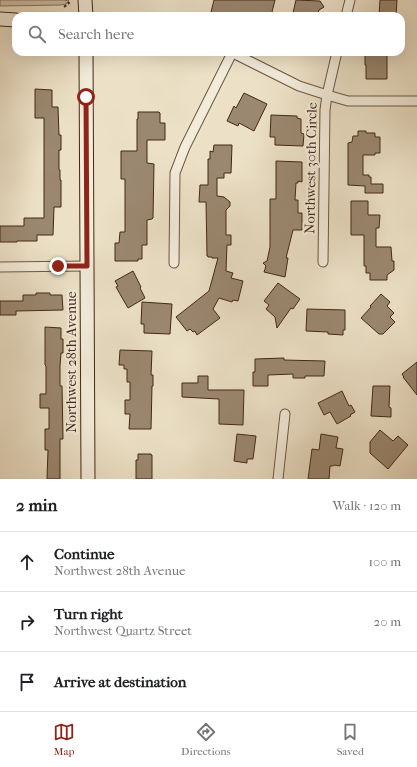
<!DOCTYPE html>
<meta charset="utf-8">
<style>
:root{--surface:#fff;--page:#f6f6f6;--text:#202124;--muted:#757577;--line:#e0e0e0;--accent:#8f2418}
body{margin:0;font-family:"IM FELL French Canon",serif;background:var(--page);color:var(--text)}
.stop{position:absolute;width:12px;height:12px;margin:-9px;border:3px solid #8f2418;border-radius:50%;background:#fff}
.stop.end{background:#8f2418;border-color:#fff;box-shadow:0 1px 4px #0008}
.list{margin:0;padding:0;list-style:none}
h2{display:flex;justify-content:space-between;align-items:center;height:52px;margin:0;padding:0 16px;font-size:17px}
h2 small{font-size:13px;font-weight:400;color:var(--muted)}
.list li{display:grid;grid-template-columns:26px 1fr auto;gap:12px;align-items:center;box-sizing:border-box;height:60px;padding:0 16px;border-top:1px solid var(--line)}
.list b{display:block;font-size:15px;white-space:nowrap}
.list p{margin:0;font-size:13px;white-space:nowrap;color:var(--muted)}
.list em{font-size:13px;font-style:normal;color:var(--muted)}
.icon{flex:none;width:22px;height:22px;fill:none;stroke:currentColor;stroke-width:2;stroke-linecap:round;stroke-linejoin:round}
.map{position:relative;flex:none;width:417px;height:479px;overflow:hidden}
.search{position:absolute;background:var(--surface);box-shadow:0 4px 16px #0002;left:12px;right:12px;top:12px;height:44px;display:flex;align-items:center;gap:10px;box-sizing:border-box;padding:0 14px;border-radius:12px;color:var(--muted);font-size:15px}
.sheet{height:232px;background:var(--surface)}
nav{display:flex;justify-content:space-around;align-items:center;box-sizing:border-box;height:56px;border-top:1px solid var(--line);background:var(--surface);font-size:11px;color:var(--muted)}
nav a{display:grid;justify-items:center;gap:2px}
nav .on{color:var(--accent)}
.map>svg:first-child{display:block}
.green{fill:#cfc2a9;stroke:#89755e}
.building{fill:#9b8871;stroke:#432814}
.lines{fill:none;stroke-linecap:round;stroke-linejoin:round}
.street-casing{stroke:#6d5641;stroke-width:11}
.secondary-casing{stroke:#432814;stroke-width:15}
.path{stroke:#432814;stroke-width:2;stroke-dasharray:3 2;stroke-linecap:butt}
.street{stroke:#f3ecdb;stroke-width:9}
.secondary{stroke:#f3ecdb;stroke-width:13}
.route{stroke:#8f2418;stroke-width:5}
.labels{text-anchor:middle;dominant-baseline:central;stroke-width:4;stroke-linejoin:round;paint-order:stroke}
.street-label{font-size:14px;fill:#432814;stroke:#f3ecdb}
</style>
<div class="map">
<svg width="417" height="479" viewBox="0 0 417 479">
<rect width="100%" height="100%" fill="#ece1c7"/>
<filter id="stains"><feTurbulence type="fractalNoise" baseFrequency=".005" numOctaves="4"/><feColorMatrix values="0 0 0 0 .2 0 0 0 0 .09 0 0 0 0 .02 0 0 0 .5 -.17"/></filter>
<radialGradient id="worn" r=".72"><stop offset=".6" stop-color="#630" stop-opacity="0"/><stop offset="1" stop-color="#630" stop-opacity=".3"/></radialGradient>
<path class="green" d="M0,0H69L66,4L60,5L0,6Z"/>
<path class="building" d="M214,0H275L271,16H216L217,14L211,12Z
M296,0L320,1L324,7L319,10L317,16H294L295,14L293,13Z
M380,0H397L396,16H379Z
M365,54L387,55V79H366V65H365Z
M35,89L52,90V107H58L59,135H61V150H59V170H60V180H61V207H54L53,235H37V241H17V242H0V226H24V218H44V118H35Z
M244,93L267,104L254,131L239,123L238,126L227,121L234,106L236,108Z
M138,112H159L160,113V123H165V140H147V163L154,164L153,218L152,219L147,220V245H142V259H138V261H115V243H119L120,232H125V179H121V151H137V119H138Z
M271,115L297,116V118L301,119V133L304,134L303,146L275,145V137H270Z
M358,131H366V133H375V137H380V153H375V155H363V175H369V177H371V184H383V193H365V186L348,185V143L352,142L353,136H358Z
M214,145H232L231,173H224V178H217V196L224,197L230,202V206L226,210V235H231V245H227L226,271L233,273L231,278L243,281L238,301L233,300L232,302L219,298L213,309L220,318L197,335L195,331L193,332L190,329L187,331L176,317L209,291L218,258H212V257H208V256H207L206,202H199L200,185H208V159H210V151L213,152Z
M276,161L302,162V182L298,181V183H296L295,200H298V213H302V230H293L286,258H288L285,277L264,272L266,266L263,263L267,261L270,247V199H276Z
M351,201H368V215H380L379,228H376V247H391L392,261H394V270L387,275V280H370V273H366V266H364V235H351Z
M133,271L141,287L140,288L145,298L128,308L116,287L118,286L115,281Z
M278,283L300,299L293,309L291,308L277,328L275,317L266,309L269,305L264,301Z
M36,293H50V295H62L63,310L16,311V315H0V301H23V295H36Z
M381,294L390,302L387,306L394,313L390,317L395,322L383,334H379L361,318L371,307L370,306Z
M142,302L172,304L170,334L144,333V324H141Z
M307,309L345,310V330H343V335L328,334V332L306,331Z
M45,327L61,328V339H63V353H61L60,366V386H62L63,439H60V479H47L48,450H45V429H49V408H40V394H46V366L45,365Z
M120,350L152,351L151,375H153V386H152L151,429H129L130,414H125V400H130V382H127V369H124V365H119Z
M284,358V360L325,361L324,376H305V378H293V374L268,375V386H253V372H255V359Z
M417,362V395L403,377H404L402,374Z
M198,376H208V390H244L243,425L219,424V399L182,397V383H198Z
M373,386H390L389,407L391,408V417L371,416Z
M342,391L349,406L351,405L355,412L350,415L351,416L337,424L330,412L324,415L318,403Z
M380,430L393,441L398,436L408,445L388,469L370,453V442Z
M237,434L256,436L253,459H247V463L234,461Z
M321,434L338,437L336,448L343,449L340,466L334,465L333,466H330L329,479H308L312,449L319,450Z
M138,454H151V455H152V479H136V460H138Z"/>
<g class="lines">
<defs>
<path id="street" d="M346,16L350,0
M231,52L299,86L327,95L348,101H417
M323,262L325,110L327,95L337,52
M174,263L175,173L185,147L232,53
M0,267L87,266
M278,479L285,414"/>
<path id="secondary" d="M85,0L86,16
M0,19L16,20
M86,52L88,479"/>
</defs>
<use href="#street" class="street-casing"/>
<use href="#secondary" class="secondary-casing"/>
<path class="path" d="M64,7L69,3L66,0"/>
<use href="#street" class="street"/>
<use href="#secondary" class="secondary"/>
</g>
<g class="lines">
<path class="route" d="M58,266H87L86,97"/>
</g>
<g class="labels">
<g class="street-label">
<text transform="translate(311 168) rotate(-89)">Northwest 30th Circle</text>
<text transform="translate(71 362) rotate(-90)">Northwest 28th Avenue</text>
</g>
</g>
<rect width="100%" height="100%" filter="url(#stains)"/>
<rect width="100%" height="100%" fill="url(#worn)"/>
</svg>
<div class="stop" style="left:86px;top:97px"></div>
<div class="stop end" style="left:58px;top:266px"></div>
<div class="search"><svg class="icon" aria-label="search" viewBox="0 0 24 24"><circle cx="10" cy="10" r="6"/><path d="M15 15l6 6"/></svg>Search here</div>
</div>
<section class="sheet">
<h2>2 min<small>Walk · 120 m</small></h2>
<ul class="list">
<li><svg class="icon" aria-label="ahead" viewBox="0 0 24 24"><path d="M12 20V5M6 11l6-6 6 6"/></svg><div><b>Continue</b><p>Northwest 28th Avenue</p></div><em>100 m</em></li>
<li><svg class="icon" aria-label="right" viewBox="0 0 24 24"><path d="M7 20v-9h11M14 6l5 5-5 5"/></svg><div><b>Turn right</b><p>Northwest Quartz Street</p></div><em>20 m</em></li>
<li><svg class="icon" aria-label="arrive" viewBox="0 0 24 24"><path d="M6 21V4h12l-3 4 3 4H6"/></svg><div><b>Arrive at destination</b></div></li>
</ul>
</section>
<nav>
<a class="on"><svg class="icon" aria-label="map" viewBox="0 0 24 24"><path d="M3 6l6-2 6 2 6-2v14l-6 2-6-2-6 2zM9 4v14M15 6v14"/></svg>Map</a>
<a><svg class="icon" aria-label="directions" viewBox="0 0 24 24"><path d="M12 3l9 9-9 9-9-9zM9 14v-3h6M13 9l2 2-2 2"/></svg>Directions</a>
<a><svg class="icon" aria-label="saved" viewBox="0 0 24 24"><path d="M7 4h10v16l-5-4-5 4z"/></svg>Saved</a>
</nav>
